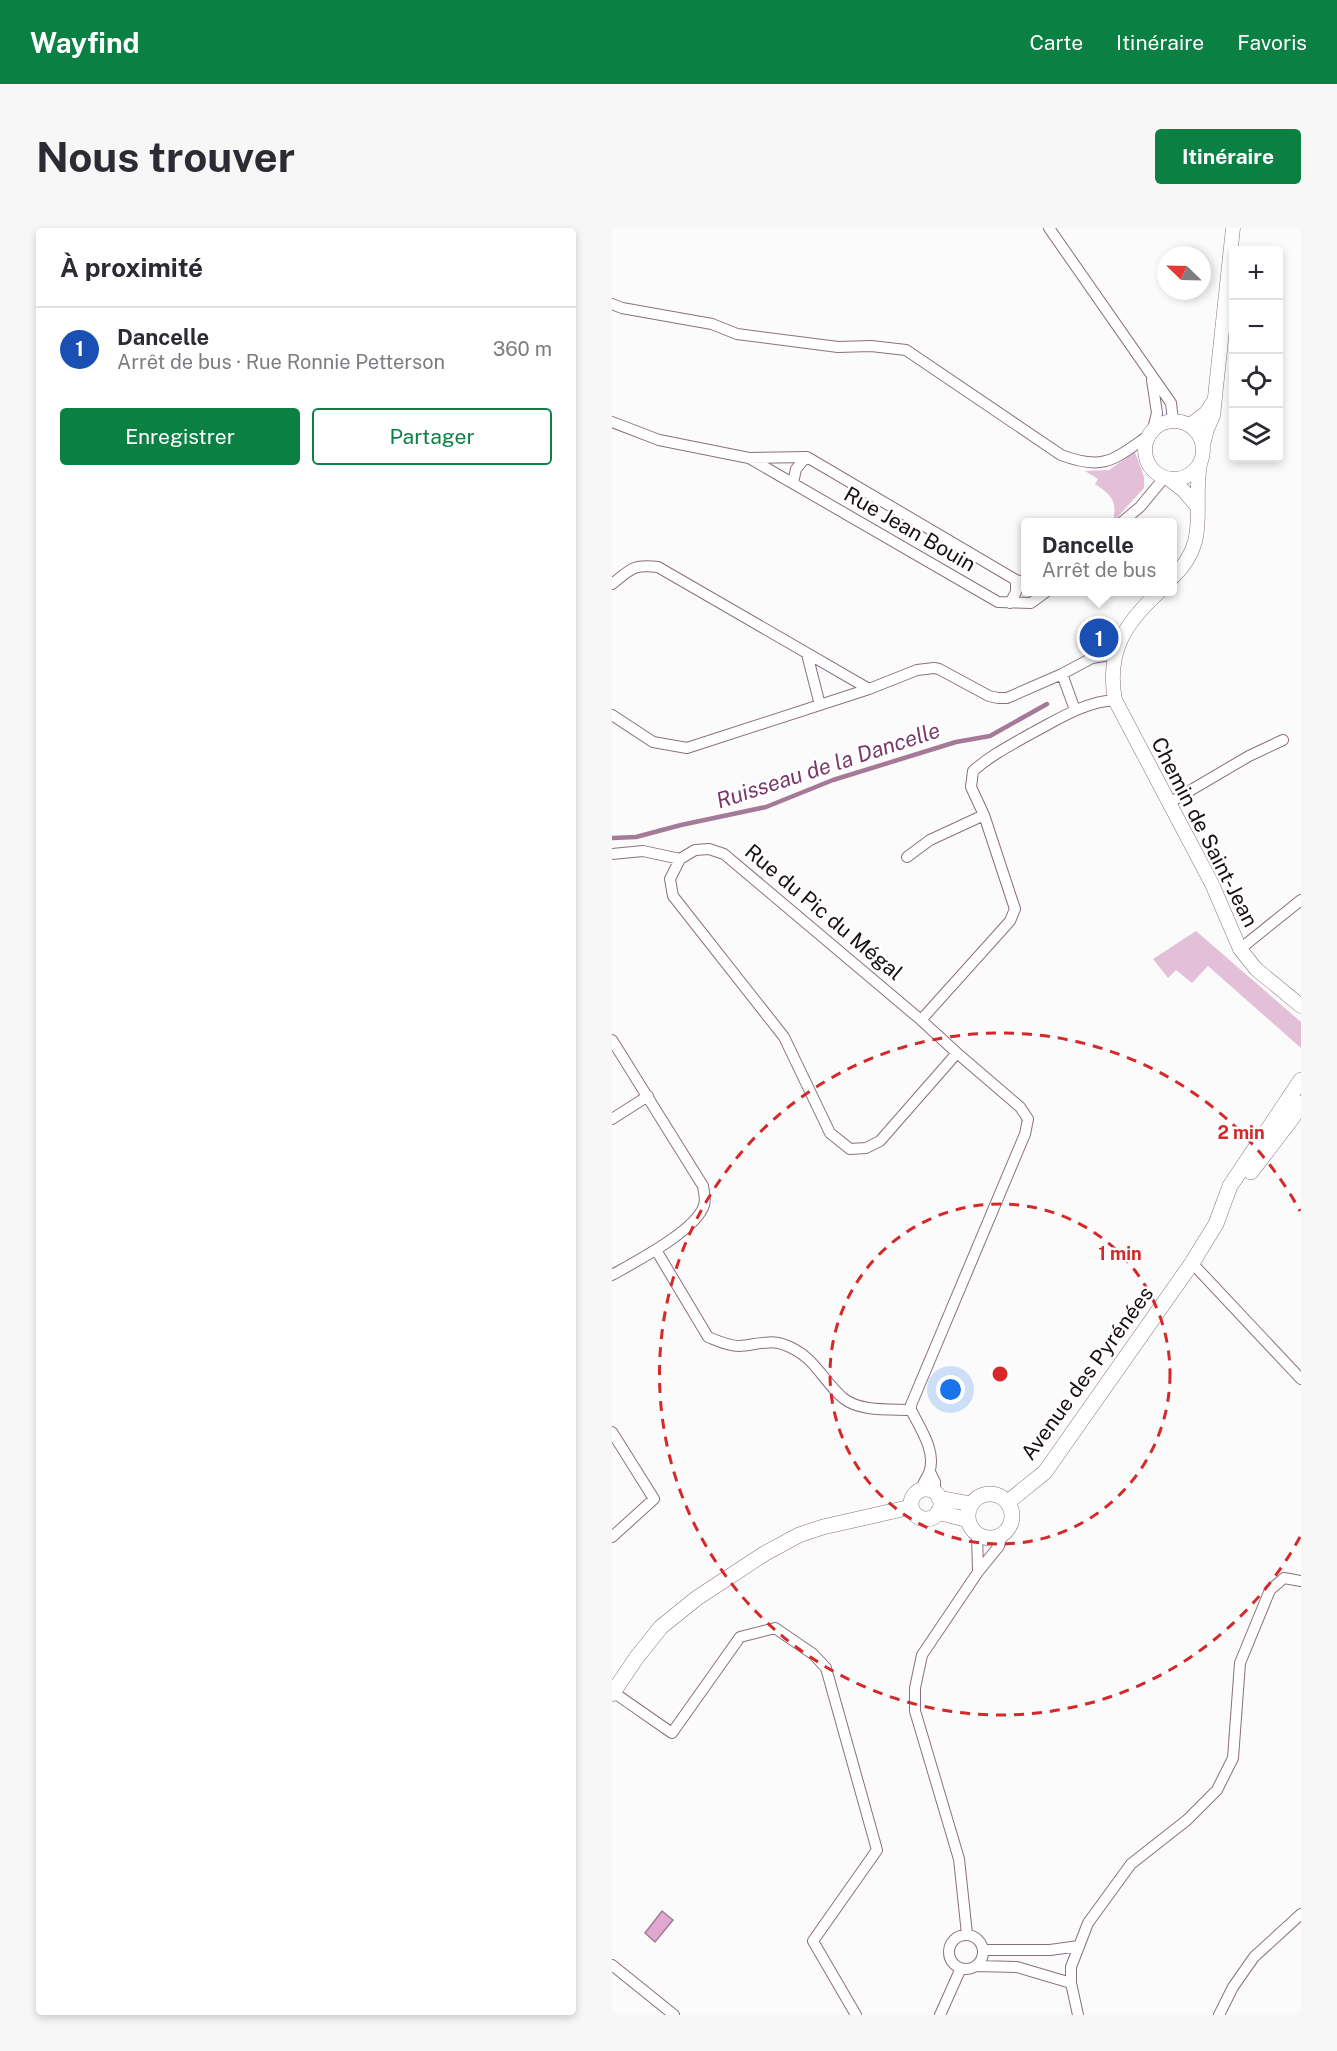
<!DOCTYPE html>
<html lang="fr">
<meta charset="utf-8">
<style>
:root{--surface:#fff;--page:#f7f7f7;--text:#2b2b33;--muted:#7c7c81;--line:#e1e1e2;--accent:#0b8043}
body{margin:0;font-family:"Public Sans",sans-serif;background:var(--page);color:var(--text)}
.controls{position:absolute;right:18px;top:18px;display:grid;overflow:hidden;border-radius:6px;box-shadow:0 3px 9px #0003}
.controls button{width:54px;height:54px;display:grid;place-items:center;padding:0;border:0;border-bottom:2px solid var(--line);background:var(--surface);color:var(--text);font:30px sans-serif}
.compass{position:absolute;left:545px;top:18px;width:54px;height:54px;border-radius:50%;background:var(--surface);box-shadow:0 3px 9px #0003;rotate:293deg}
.you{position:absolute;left:339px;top:1162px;width:21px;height:21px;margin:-15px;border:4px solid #fff;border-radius:50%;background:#1a73e8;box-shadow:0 0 0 9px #1a73e833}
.badge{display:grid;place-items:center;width:39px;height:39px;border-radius:50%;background:var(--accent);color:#fff;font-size:20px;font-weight:700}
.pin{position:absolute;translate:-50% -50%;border:3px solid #fff;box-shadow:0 2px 6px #0006}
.popup{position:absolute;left:409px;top:290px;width:156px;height:78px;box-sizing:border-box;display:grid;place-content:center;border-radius:6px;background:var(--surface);filter:drop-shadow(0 2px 4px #0005);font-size:20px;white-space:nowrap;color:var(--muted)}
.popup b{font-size:22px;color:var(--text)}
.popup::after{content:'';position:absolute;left:50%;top:100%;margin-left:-12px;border:12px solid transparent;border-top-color:var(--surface)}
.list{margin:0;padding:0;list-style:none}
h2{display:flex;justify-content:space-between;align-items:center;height:78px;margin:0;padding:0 24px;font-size:26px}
h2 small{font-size:20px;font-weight:400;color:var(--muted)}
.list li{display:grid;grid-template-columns:39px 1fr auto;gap:18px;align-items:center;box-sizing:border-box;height:84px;padding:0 24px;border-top:2px solid var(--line)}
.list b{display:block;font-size:22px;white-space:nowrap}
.list p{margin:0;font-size:20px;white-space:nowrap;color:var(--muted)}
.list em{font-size:20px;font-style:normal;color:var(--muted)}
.actions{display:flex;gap:12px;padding:18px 24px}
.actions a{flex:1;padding:14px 0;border:2px solid var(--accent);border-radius:6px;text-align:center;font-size:21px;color:var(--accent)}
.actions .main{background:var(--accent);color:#fff}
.icon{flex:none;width:33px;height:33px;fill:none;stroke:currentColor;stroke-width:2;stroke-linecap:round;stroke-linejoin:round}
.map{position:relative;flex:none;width:689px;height:1787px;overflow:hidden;border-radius:6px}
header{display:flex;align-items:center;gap:36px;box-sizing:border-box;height:84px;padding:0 30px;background:var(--accent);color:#fff}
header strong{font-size:28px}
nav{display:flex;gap:33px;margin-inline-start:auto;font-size:21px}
.intro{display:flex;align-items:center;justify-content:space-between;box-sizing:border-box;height:144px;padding:0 36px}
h1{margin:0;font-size:42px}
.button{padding:15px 27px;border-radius:6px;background:var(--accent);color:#fff;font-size:21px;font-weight:700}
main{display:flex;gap:36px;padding:0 36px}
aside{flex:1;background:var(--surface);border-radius:6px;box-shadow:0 3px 9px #0003}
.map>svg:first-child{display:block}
.green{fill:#e3c0d8}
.water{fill:#e0a7cf;stroke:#a57998;stroke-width:1.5}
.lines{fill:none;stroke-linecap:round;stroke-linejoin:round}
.stream{stroke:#a57998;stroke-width:4.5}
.minor-casing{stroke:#8b6f83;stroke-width:12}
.tertiary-casing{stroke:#8b6f83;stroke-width:15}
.secondary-casing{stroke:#8b6f83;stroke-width:16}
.minor{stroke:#fff;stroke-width:10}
.tertiary{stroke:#fff;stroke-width:14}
.secondary{stroke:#fff;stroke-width:15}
.ring{fill:none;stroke:#d62828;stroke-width:3;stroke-dasharray:10 8}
.labels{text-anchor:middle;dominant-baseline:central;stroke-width:5;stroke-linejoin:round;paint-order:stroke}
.street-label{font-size:21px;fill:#1a0f17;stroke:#fff}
.water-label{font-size:22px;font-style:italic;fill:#7b386b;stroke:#fff}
.centre{fill:#d62828;stroke:#fff;stroke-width:3}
.ring-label{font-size:18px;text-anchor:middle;font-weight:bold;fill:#d62828;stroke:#fff;stroke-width:5;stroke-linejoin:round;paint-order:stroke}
</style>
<header>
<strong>Wayfind</strong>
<nav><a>Carte</a><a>Itinéraire</a><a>Favoris</a></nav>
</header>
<div class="intro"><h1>Nous trouver</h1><a class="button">Itinéraire</a></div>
<main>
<aside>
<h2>À proximité<small></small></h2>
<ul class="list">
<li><span class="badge" style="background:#1a4fb4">1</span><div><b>Dancelle</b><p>Arrêt de bus · Rue Ronnie Petterson</p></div><em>360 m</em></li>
</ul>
<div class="actions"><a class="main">Enregistrer</a><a>Partager</a></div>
</aside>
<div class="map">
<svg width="689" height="1787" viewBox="0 0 689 1787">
<rect width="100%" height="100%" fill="#fbfbfb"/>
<path class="green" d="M523,224L532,249V260L501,294C505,273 501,268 483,256L486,251L473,243L497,242Z
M584,703L689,794V820L596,738L580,755L564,742L556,750L541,731Z"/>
<path class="water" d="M50,1683L61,1692L43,1714L33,1705Z"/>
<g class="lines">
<path class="stream" d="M0,610L24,609L69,597L154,579L221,552L344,514L378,508L435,476"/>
<defs>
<path id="minor" d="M437,0L559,175L561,193
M0,76L10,80L100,96L125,106L226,119L259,118L294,122L449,227C492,243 501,232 536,208
M540,152L545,185L541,201
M0,194L47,212L137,230L195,229L404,352L414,355
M137,230L386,374L419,375L434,364
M181,255L184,241L194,229
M510,294L528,279L552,250
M0,356C19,341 21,336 46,339L257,461
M398,375L404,364V352
M195,426L208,477
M463,482L450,446L480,430L503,426
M0,487L41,514L75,520L257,461L305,442L322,440L327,441L377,468L386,470H395L450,446
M557,575L637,528L671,512
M0,626L31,623L68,631
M295,629L318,612L372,587
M628,721L689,672
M309,792L398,693L403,681L372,587L359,559L361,543C379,527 399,517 420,505C447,491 472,474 503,472
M0,812L91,958C92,964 94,972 92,977C85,1002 23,1034 0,1047
M0,891L36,868
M44,1022L96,1109C106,1113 116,1118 127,1118C143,1117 158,1111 173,1117C203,1128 209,1151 231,1170C248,1184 278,1181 299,1182
M580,1035L689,1151
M0,1204L42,1271L0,1309
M318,1244L323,1254V1265
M309,1262C311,1255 314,1251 317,1245C325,1224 308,1200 299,1182V1177L413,906L416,891L408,879L345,825L268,913L254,920L238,921L218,905L172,809L61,668L58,651L68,631L83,622L97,621L112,626L309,792L345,825
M365,1306L366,1344
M1,1464L60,1505L128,1409L163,1400L201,1426L214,1440L265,1622L201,1713L244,1787
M355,1706L347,1631L303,1483V1460L310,1427L366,1344L387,1318L390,1307
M337 1724a17 17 0 1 1 34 0a17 17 0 1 1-34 0Z
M371,1722H438L467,1718
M0,1737L62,1787
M364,1738L405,1739L459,1755
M328,1787L349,1740
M466,1787L459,1755V1739L476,1695L519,1636L575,1592L605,1562L621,1530L628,1435L658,1362L672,1350L689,1353
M607,1787L621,1759L642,1729L689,1686"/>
<path id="tertiary" d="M533 222a29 29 0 1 1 58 0a29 29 0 1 1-58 0Z
M578,197L594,185L602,173
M591,217L595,201L601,188L621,0
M557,251L571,262L585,278
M560,350C599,313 580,282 588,236
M547,364C513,395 494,424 503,472L600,656L628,721L644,741L689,778"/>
<path id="secondary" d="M639,944L681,889L689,875
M299 1276a15 15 0 1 1 30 0a15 15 0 1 1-30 0Z
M356 1288a22 22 0 1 1 44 0a22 22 0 1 1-44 0Z
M327,1270L359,1276
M396,1274L433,1244L580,1035L604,996L618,958L689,852
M326,1284L356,1292
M0,1466L25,1429L49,1399L85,1370L152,1326L187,1307L211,1299L299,1279"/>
</defs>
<use href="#minor" class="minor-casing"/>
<use href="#tertiary" class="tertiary-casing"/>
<use href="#secondary" class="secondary-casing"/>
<use href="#minor" class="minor"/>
<use href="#tertiary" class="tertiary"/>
<use href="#secondary" class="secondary"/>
</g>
<g class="ring">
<circle cx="388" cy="1146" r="170"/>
<path d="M688 1309A341 341 0 1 1 688 983"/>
</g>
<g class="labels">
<g class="street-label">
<text transform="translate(298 301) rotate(30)">Rue Jean Bouin</text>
<text transform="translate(593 604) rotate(63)">Chemin de Saint-Jean</text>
<text transform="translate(212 684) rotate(40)">Rue du Pic du Mégal</text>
<text transform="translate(475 1145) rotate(-54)">Avenue des Pyrénées</text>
</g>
<g class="water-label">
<text transform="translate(216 537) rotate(-18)">Ruisseau de la Dancelle</text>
</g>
</g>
<circle cx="388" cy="1146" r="9" class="centre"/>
<g class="ring-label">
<text x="629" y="911">2 min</text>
<text x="508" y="1032">1 min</text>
</g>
</svg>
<div class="controls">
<button>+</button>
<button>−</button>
<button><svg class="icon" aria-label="locate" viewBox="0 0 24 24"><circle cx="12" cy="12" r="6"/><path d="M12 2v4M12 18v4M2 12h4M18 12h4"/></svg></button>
<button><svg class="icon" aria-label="layers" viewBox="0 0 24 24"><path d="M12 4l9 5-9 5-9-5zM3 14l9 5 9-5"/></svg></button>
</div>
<svg class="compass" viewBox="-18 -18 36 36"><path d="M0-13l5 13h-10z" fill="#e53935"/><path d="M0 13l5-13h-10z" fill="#7c7c81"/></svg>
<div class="you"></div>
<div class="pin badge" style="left:487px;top:410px;background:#1a4fb4">1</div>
<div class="popup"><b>Dancelle</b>Arrêt de bus</div>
</div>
</main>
